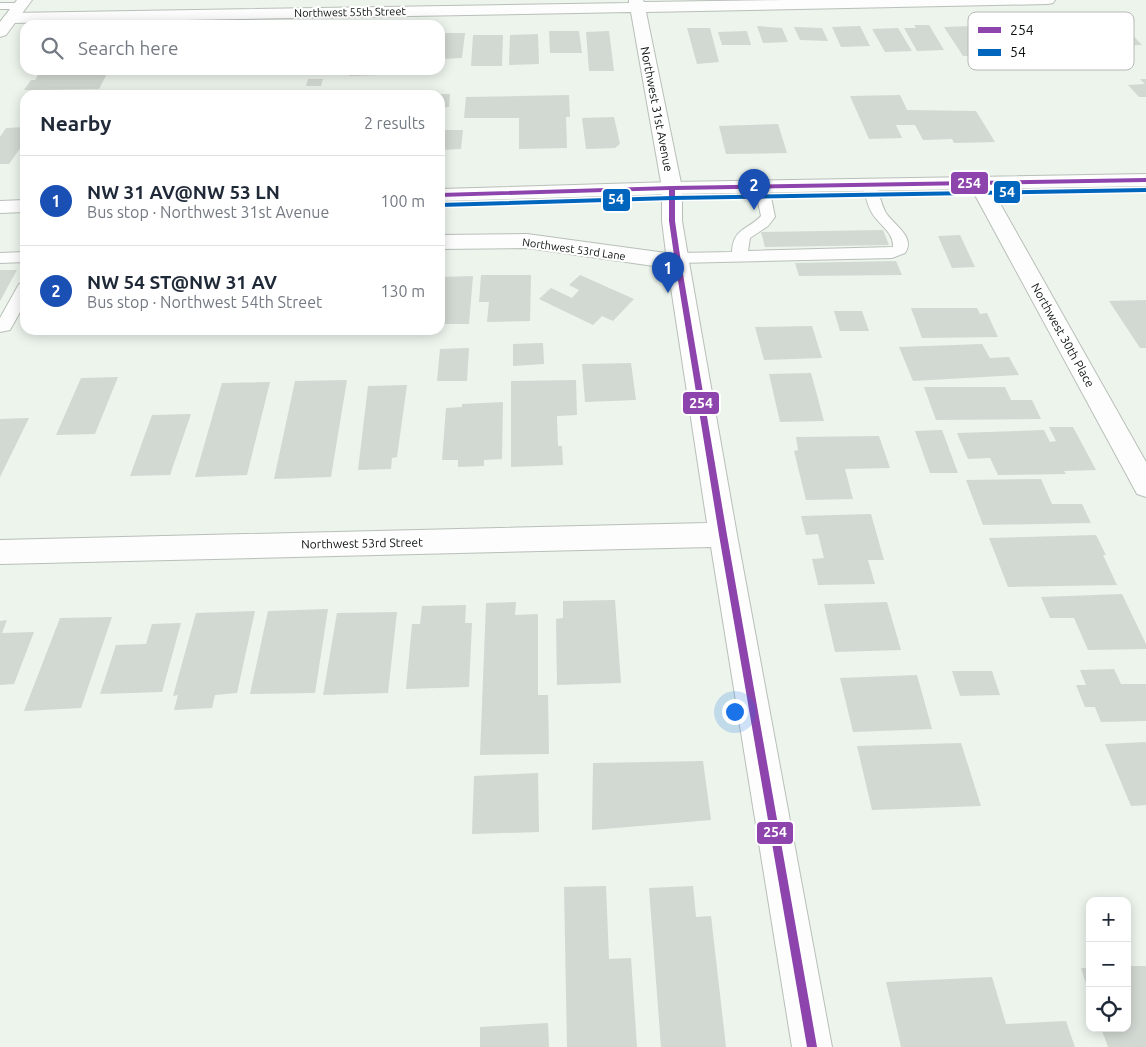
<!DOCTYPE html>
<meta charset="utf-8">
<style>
:root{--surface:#fff;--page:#f2f2f3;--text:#1f2937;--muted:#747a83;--line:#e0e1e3;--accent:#db2777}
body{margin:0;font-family:Ubuntu,sans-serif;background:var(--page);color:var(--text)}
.controls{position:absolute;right:15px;bottom:15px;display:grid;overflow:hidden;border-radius:10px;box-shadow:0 2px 12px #0003}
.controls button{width:45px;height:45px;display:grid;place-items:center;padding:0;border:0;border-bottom:1px solid var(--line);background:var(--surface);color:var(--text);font:25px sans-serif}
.you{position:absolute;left:734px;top:711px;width:18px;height:18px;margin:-12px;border:4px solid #fff;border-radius:50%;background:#1a73e8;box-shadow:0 0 0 8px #1a73e833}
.badge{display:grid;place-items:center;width:32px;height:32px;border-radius:50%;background:var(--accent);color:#fff;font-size:16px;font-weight:700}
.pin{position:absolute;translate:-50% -41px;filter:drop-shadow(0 1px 2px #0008)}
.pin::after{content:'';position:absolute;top:26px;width:18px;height:15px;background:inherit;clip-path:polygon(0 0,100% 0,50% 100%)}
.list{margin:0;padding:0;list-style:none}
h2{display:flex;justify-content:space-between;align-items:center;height:65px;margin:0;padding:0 20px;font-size:21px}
h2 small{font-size:16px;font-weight:400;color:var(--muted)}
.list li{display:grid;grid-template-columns:32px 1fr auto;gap:15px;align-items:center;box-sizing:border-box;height:90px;padding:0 20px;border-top:1px solid var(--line)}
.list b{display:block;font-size:19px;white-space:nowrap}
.list p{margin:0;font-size:16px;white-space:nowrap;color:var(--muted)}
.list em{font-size:16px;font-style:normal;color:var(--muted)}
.icon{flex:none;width:28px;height:28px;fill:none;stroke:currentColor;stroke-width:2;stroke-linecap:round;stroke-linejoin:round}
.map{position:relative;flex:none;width:1146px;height:1047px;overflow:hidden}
.search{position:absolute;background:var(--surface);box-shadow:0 2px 12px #0003;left:20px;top:20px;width:425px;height:55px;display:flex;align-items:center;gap:12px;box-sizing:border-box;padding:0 18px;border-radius:15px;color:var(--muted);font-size:19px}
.panel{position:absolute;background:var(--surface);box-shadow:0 2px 12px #0003;left:20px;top:90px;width:425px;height:245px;border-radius:15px}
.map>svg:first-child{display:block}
.building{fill:#d2d8d2}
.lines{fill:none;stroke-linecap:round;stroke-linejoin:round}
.lane-casing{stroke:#b9bfb9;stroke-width:2}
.street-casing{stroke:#b9bfb9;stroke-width:2}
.secondary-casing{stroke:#b9bfb9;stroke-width:2}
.lane{fill:#fcfdfc;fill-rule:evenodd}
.street{fill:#fcfdfc;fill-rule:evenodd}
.secondary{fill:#fcfdfc;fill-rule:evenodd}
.bus-1-casing{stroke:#fff;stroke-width:3}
.bus-2-casing{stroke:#fff;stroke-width:3}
.bus-1{fill:#8e44ad;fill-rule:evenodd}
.bus-2{fill:#0065bd;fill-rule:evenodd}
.labels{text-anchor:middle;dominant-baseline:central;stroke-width:4.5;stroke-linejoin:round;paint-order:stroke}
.far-street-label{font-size:11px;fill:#0c110d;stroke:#fff}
.street-label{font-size:12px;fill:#0c110d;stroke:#fff}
.key{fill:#fff;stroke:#b6b8b6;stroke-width:1}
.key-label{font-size:14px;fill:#0c110d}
.line-badge{stroke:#fff;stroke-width:2}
.badge-label{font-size:14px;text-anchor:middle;font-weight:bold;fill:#fff}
</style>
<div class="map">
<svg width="1146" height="1047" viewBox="0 0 1146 1047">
<rect width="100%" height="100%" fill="#ecf4ec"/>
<path class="building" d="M1121,23L1142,45L1111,46L1091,24Z
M914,25H929L944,50L917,51L904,28H916Z
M757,26L782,28L788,42L763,43Z
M860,26L870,46L841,47L832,27Z
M973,26L993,55L963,56L944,27Z
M794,27L822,28L828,41L800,40Z
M687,28H710L719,62L697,64Z
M898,28L912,51L885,52L872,29Z
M549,31H579L582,53H550Z
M609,31L614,71H589L586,32Z
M747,31L751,45H722L718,32Z
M442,33H465L462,58L440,59V35Z
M538,34L539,64L509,65L510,35Z
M473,35H503L502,66H471Z
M310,70H340V72L309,73Z
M350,70H381L380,75L349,76Z
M59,72H70L69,73L108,72L99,89L24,90L31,80H35L38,75H57Z
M308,79H323L321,86H306Z
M1140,79H1146V97H1139L1128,85L1145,84Z
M440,94H450L449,107L440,108Z
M569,95L570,117H566L567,148L519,149V118H464L466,97Z
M900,95L907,110L976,111L995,142L954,143L952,139L923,140L915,125H896L902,138L869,139L850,96Z
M614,117L620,144L615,148L586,149L582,118Z
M778,124L787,153L726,154L719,126Z
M25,127V147H21L9,164H0V137L6,128Z
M440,130H463L461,149L440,150Z
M883,230L889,245L765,247L761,232Z
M960,235L975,267L952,268L938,236Z
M896,261L902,275L799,276L795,263Z
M0,270H17L0,301Z
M481,275H531L530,321L487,322L489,302H479Z
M580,275L634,299L613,321L602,316L593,325L539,299L551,288L572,298L579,290L569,285Z
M473,276L469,324H440V277Z
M1146,300V348H1140L1109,301Z
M911,308H977L980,314L987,313L998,337L922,338Z
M834,311H862L869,331H840Z
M812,326L822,358L764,360L755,327Z
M543,343L544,364L513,366V344Z
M982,344L990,358L1009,357L1019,375L913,381L899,347Z
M469,348L467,381H437L440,349Z
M631,363L636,400L585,402L582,364Z
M811,373L824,421L780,422L769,374Z
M118,377L95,434L56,435L81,378Z
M347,380L331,477L274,479L295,381Z
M576,380L577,415L557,416L558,446H562L563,465L511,467V381Z
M270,382L247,475L195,477L222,383Z
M407,385L397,457L392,458L391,469L358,470L368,386Z
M924,387H1005L1011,400H1032L1041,419L936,420Z
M503,402L502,459L484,460V466L458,467V460H442L446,408L462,407V404Z
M191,414L170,475L130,476L152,415Z
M29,418L0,477V419Z
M1049,427H1073L1096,470L1064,471L1066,474L998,475L990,458L968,459L957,433L1044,430L1050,442L1056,441Z
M942,430L958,473H930L915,431Z
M879,436L890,468L845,469L853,499L806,500L794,451L798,450L796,437Z
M1041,479L1052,504H1082L1091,523L983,525L966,480Z
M871,514L884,560H868L875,584L818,585L812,559L824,558L818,534L806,535L801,516Z
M1096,535L1106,555H1103L1117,585L1008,587L989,538Z
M1122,594L1146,644V649L1088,650L1074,618H1050L1041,597Z
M615,600L621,683L557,685L556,619L563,618V601Z
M516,602L515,615L538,614V695H548L549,754L480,755L486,603Z
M887,602L901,650L835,652L824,604Z
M466,605L465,623H472L469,687L406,689L412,624H420L422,606Z
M328,609L315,693L250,694L268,611Z
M255,611L237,693L215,695L212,708L174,710L178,695L173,696L196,613Z
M397,612L388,693L323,695L337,613Z
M112,617L81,708L24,711L60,618Z
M7,620L2,633L34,632L14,684L0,685V621Z
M181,623L162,692L100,694L116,645L146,644L152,624Z
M1114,669L1121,684H1146V721L1101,722L1095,707H1085L1076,685H1086L1080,670Z
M952,671H992L1000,695L960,696Z
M917,675L932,729L853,732L840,678Z
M1146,742V805L1131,806L1105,744Z
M961,743L981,806L872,810L857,746Z
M703,761L711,820L592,830L593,763Z
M538,773L539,832L472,834L474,776Z
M606,886L609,959L631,958L637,1047H567L564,887Z
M693,886L696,917L711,916L726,1047H661L649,888Z
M1127,966H1146V1047H1108L1101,1028H1127Z
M1081,968H1090V993H1089Z
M992,977L1006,1024L1066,1021L1075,1047H901L886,982Z
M548,1023L549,1047H480V1027Z"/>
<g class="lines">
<defs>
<path id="lane" d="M0,3H20L25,6L20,9H0Z
M869,182L874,183L876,186C880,194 881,205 886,213C894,225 916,237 905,253L892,258L678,263L673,262L670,258L673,254L678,253L732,252C733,228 748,230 761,216L755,187L757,184H767L769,187L775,217L768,226L750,238L748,251L893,247C894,232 879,225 872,213C867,205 866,195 862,186L864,183Z
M25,252V262L0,263V253Z
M25,283V303L10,330L0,332V318L19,284Z"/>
<path id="street" d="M629,0H643L644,2L787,0H1055L1053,3L1048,4L646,12L682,188V221L689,262L737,535L832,1047H792L711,547L0,564V540L707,523L668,268L527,248L440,249V235L527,234L666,253L662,221V188L631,12L11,23L6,21L3,18L6,15L11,13L629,3Z
M979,178L986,180L989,184L1146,462V497L1137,494L969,184L972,180Z"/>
<path id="secondary" d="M17,0H32L6,35L0,37V22Z
M1146,174V186L672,194L440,201V189L672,182Z
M25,200V212L0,213V201Z"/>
</defs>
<use href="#lane" class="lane-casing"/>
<use href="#street" class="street-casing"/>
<use href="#secondary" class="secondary-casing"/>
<use href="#lane" class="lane"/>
<use href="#street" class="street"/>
<use href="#secondary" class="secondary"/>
<defs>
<path id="bus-1" d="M1146,178V182L675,190V221L681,262L727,535L817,1047H807L719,535L675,262L669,221V190L440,197V193L672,186Z"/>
<path id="bus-2" d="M1146,188V192L672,200L440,207V203L672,196Z"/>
</defs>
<use href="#bus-1" class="bus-1-casing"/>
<use href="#bus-2" class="bus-2-casing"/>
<use href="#bus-1" class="bus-1"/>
<use href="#bus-2" class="bus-2"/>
</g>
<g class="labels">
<g class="far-street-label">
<text transform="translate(350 12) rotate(-1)">Northwest 55th Street</text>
<text transform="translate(574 249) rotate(8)">Northwest 53rd Lane</text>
</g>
<g class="street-label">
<text transform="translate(657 109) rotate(79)">Northwest 31st Avenue</text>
<text transform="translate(1063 335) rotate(61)">Northwest 30th Place</text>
<text transform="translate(362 543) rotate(-1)">Northwest 53rd Street</text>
</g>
</g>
<rect x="968" y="12" width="166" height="58" rx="8" class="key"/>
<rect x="978" y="27" width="23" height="6" fill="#8e44ad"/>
<rect x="978" y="49" width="23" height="7" fill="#0065bd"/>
<g class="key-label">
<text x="1010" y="35">254</text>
<text x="1010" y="57">54</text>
</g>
<g class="line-badge">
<rect x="950" y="171" width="39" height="24" rx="5" fill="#8e44ad"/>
<rect x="993" y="180" width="28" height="24" rx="5" fill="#0065bd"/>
<rect x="602" y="188" width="29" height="24" rx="5" fill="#0065bd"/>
<rect x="682" y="391" width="38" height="24" rx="5" fill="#8e44ad"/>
<rect x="756" y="821" width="38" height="24" rx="5" fill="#8e44ad"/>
</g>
<g class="badge-label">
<text x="969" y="188">254</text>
<text x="1007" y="197">54</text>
<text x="616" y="204">54</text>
<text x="701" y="408">254</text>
<text x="775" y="837">254</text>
</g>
</svg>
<div class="controls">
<button>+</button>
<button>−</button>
<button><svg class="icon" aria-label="locate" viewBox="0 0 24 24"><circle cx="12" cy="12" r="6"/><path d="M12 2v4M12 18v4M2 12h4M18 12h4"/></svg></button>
</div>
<div class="you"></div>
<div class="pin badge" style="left:668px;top:293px;background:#1a4fb4">1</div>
<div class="pin badge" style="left:754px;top:210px;background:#1a4fb4">2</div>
<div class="search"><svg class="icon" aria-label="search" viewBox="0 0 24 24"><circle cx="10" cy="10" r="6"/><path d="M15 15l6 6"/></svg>Search here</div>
<section class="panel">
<h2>Nearby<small>2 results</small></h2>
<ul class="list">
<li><span class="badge" style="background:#1a4fb4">1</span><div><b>NW 31 AV@NW 53 LN</b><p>Bus stop · Northwest 31st Avenue</p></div><em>100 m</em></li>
<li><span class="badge" style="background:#1a4fb4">2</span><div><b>NW 54 ST@NW 31 AV</b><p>Bus stop · Northwest 54th Street</p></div><em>130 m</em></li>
</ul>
</section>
</div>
